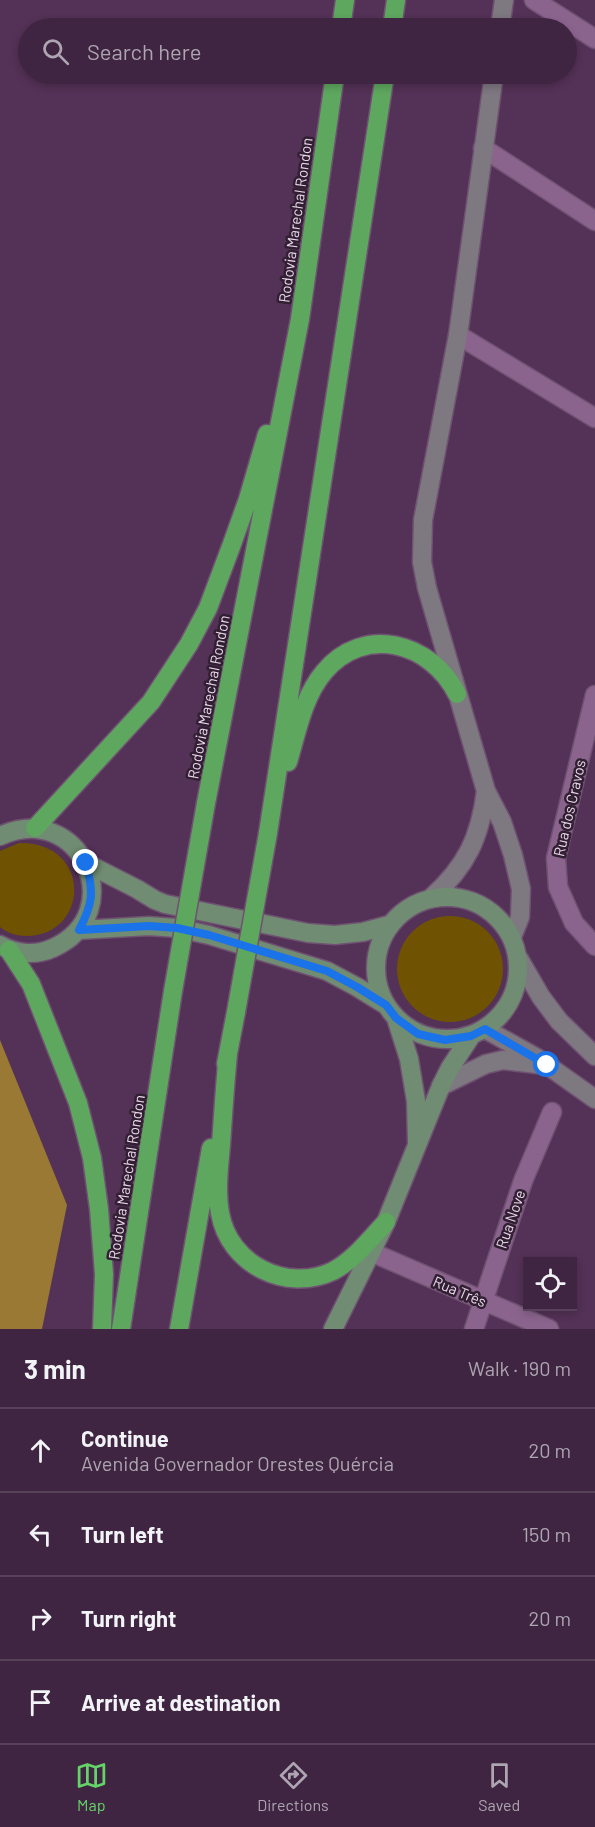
<!DOCTYPE html>
<meta charset="utf-8">
<style>
:root{--surface:#3f2541;--page:#462d48;--text:#f1f3f6;--muted:#ada5b1;--line:#58425a;--accent:#64d468}
body{margin:0;font-family:Barlow,sans-serif;background:var(--page);color:var(--text)}
.controls{position:absolute;right:18px;bottom:18px;display:grid;overflow:hidden;border-radius:0px;box-shadow:0 3px 9px #0003}
.controls button{width:54px;height:54px;display:grid;place-items:center;padding:0;border:0;border-bottom:2px solid var(--line);background:var(--surface);color:var(--text);font:30px sans-serif}
.stop{position:absolute;width:18px;height:18px;margin:-14px;border:4px solid #1a73e8;border-radius:50%;background:#fff}
.stop.end{background:#1a73e8;border-color:#fff;box-shadow:0 2px 6px #0008}
.list{margin:0;padding:0;list-style:none}
h2{display:flex;justify-content:space-between;align-items:center;height:78px;margin:0;padding:0 24px;font-size:26px}
h2 small{font-size:20px;font-weight:400;color:var(--muted)}
.list li{display:grid;grid-template-columns:39px 1fr auto;gap:18px;align-items:center;box-sizing:border-box;height:84px;padding:0 24px;border-top:2px solid var(--line)}
.list b{display:block;font-size:22px;white-space:nowrap}
.list p{margin:0;font-size:20px;white-space:nowrap;color:var(--muted)}
.list em{font-size:20px;font-style:normal;color:var(--muted)}
.icon{flex:none;width:33px;height:33px;fill:none;stroke:currentColor;stroke-width:2;stroke-linecap:round;stroke-linejoin:round}
.map{position:relative;flex:none;width:595px;height:1329px;overflow:hidden}
.search{position:absolute;background:var(--surface);box-shadow:0 3px 9px #0003;left:18px;right:18px;top:18px;height:66px;display:flex;align-items:center;gap:15px;box-sizing:border-box;padding:0 21px;border-radius:33px;color:var(--muted);font-size:22px}
.sheet{height:414px;background:var(--surface)}
nav{display:flex;justify-content:space-around;align-items:center;box-sizing:border-box;height:84px;border-top:2px solid var(--line);background:var(--surface);font-size:16px;color:var(--muted)}
nav a{display:grid;justify-items:center;gap:3px}
nav .on{color:var(--accent)}
.map>svg:first-child{display:block}
.green{fill:#705302}
.forest{fill:#997933}
.lines{fill:none;stroke-linecap:round;stroke-linejoin:round}
.street-casing{stroke:#6f5171;stroke-width:21}
.secondary-casing{stroke:#6f5171;stroke-width:21}
.primary-casing{stroke:#6f5171;stroke-width:21}
.highway-casing{stroke:#6f5171;stroke-width:21}
.street{stroke:#8b648e;stroke-width:18}
.secondary{stroke:#7e7880;stroke-width:18}
.primary{stroke:#708c72;stroke-width:18}
.highway{stroke:#5ea75f;stroke-width:18}
.highway-bridge-casing{stroke:#6f5171;stroke-width:21;stroke-linecap:butt}
.highway-bridge{stroke:#5ea75f;stroke-width:18}
.route{stroke:#1a73e8;stroke-width:8}
.labels{text-anchor:middle;dominant-baseline:central;stroke-width:5;stroke-linejoin:round;paint-order:stroke}
.street-label{font-size:15px;fill:#edd7ee;stroke:#312032}
</style>
<div class="map">
<svg width="595" height="1329" viewBox="0 0 595 1329">
<rect width="100%" height="100%" fill="#543157"/>
<path class="green" d="M19,843C94,842 89,936 26,936C17,936 7,933 0,927V851Z
M397 969a53 53 0 1 1 106 0a53 53 0 1 1-106 0Z"/>
<path class="forest" d="M0,1040L67,1205L42,1329H0Z"/>
<g class="lines">
<defs>
<path id="street" d="M534,0L595,39
M483,148L595,221
M458,335L595,418
M595,695L556,858L558,887L574,923L595,946
M371,1252L549,1329
M474,1329L523,1181L552,1112"/>
<path id="secondary" d="M500,28L504,0
M494,74L458,335L423,520L422,562L427,588L486,791L502,822L513,855L521,889L520,917L512,937
M431,898C467,866 480,837 486,791
M519,959L541,997L559,1021L595,1056
M485,1029L537,1058L595,1099
M441,1086L486,1064L503,1060L545,1065"/>
<path id="primary" d="M0,836C80,799 131,913 53,948C36,956 16,954 0,945
M86,863L137,889L155,900L165,904L308,933L335,935L363,932L389,925
M376 968a71 71 0 1 1 142 0a71 71 0 1 1-142 0Z
M79,930L149,926L177,928L209,935L327,971L357,987L386,1005
M396,1018L409,1059L416,1101L417,1142
M333,1329L386,1222L441,1086L450,1068L471,1036"/>
<path id="highway" d="M341,28L345,0
M392,28L396,0
M288,762C297,732 303,697 324,672C364,624 431,642 457,694
M206,803L300,319L335,74
M35,828L151,702L189,644L208,608L232,544L248,499L267,434
M268,833L385,74
M9,950L31,984L78,1103L92,1158L99,1209L104,1274L102,1329
M228,1054C225,1084 223,1115 221,1145C219,1167 216,1191 220,1213C229,1265 287,1293 333,1271C354,1260 370,1239 386,1222
M226,1064L236,1012
M121,1329L173,991
M179,1329L211,1148"/>
</defs>
<use href="#street" class="street-casing"/>
<use href="#secondary" class="secondary-casing"/>
<use href="#primary" class="primary-casing"/>
<use href="#highway" class="highway-casing"/>
<use href="#street" class="street"/>
<use href="#secondary" class="secondary"/>
<use href="#primary" class="primary"/>
<use href="#highway" class="highway"/>
<defs>
<path id="highway-bridge" d="M173,991L206,803
M236,1012L268,833"/>
</defs>
<use href="#highway-bridge" class="highway-bridge-casing"/>
<use href="#highway-bridge" class="highway-bridge"/>
</g>
<g class="lines">
<path class="route" d="M86,863C94,892 93,904 79,930L149,926L177,928L209,935L327,971L357,987L386,1005L396,1018L418,1034L445,1040L471,1036L485,1029L547,1065"/>
</g>
<g class="labels">
<g class="street-label">
<text transform="translate(295 220) rotate(-82)">Rodovia Marechal Rondon</text>
<text transform="translate(208 697) rotate(-79)">Rodovia Marechal Rondon</text>
<text transform="translate(569 808) rotate(-77)">Rua dos Cravos</text>
<text transform="translate(126 1177) rotate(-81)">Rodovia Marechal Rondon</text>
<text transform="translate(510 1219) rotate(-71)">Rua Nove</text>
<text transform="translate(460 1291) rotate(23)">Rua Três</text>
</g>
</g>
</svg>
<div class="controls">
<button><svg class="icon" aria-label="locate" viewBox="0 0 24 24"><circle cx="12" cy="12" r="6"/><path d="M12 2v4M12 18v4M2 12h4M18 12h4"/></svg></button>
</div>
<div class="stop" style="left:547px;top:1065px"></div>
<div class="stop end" style="left:86px;top:863px"></div>
<div class="search"><svg class="icon" aria-label="search" viewBox="0 0 24 24"><circle cx="10" cy="10" r="6"/><path d="M15 15l6 6"/></svg>Search here</div>
</div>
<section class="sheet">
<h2>3 min<small>Walk · 190 m</small></h2>
<ul class="list">
<li><svg class="icon" aria-label="ahead" viewBox="0 0 24 24"><path d="M12 20V5M6 11l6-6 6 6"/></svg><div><b>Continue</b><p>Avenida Governador Orestes Quércia</p></div><em>20 m</em></li>
<li><svg class="icon" aria-label="left" viewBox="0 0 24 24"><path d="M17 20v-9H6M10 6l-5 5 5 5"/></svg><div><b>Turn left</b></div><em>150 m</em></li>
<li><svg class="icon" aria-label="right" viewBox="0 0 24 24"><path d="M7 20v-9h11M14 6l5 5-5 5"/></svg><div><b>Turn right</b></div><em>20 m</em></li>
<li><svg class="icon" aria-label="arrive" viewBox="0 0 24 24"><path d="M6 21V4h12l-3 4 3 4H6"/></svg><div><b>Arrive at destination</b></div></li>
</ul>
</section>
<nav>
<a class="on"><svg class="icon" aria-label="map" viewBox="0 0 24 24"><path d="M3 6l6-2 6 2 6-2v14l-6 2-6-2-6 2zM9 4v14M15 6v14"/></svg>Map</a>
<a><svg class="icon" aria-label="directions" viewBox="0 0 24 24"><path d="M12 3l9 9-9 9-9-9zM9 14v-3h6M13 9l2 2-2 2"/></svg>Directions</a>
<a><svg class="icon" aria-label="saved" viewBox="0 0 24 24"><path d="M7 4h10v16l-5-4-5 4z"/></svg>Saved</a>
</nav>
